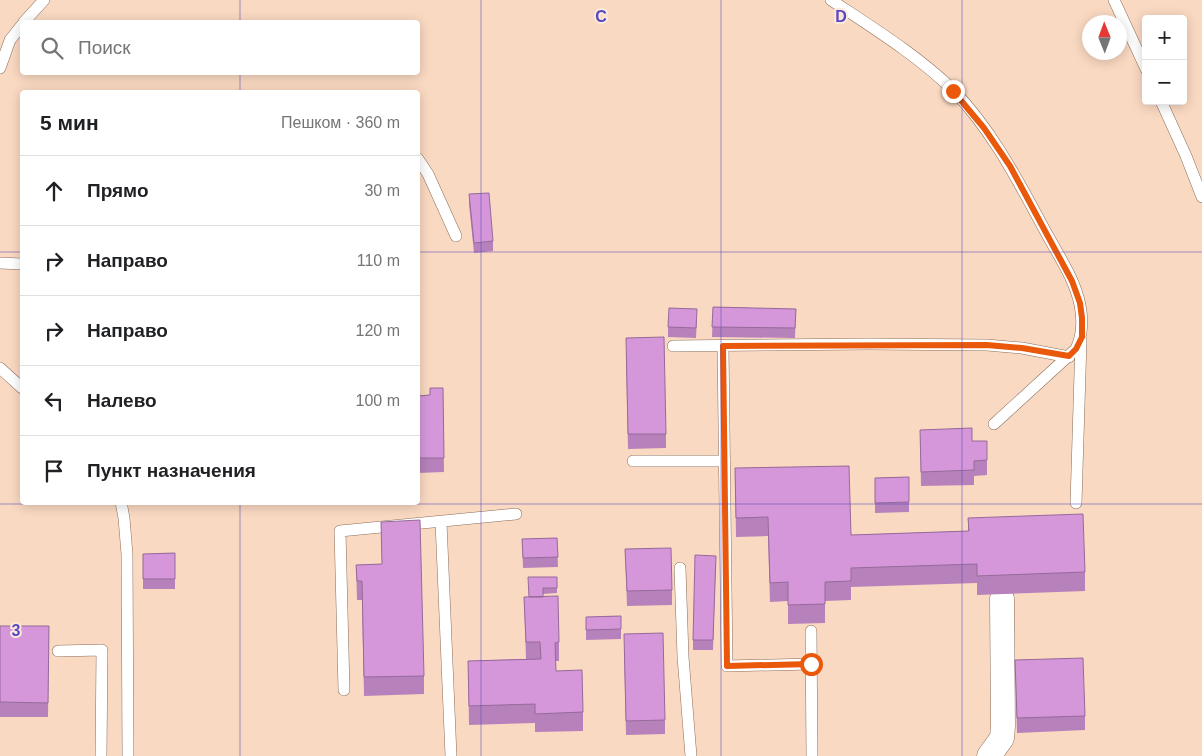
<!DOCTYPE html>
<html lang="ru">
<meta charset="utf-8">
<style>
:root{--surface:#fff;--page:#f6f6f6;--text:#202124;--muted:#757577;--line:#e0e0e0}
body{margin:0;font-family:Helvetica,sans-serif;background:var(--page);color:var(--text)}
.controls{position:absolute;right:15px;top:15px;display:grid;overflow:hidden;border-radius:5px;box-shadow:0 2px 12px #0003}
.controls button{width:45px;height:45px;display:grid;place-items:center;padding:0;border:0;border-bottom:1px solid var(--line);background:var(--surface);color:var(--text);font:25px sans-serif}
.compass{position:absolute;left:1082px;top:15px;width:45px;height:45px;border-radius:50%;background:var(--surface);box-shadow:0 2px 12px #0003;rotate:359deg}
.stop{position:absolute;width:15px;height:15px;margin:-11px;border:4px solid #ea580c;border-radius:50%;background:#fff}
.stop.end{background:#ea580c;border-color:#fff;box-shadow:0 1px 5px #0008}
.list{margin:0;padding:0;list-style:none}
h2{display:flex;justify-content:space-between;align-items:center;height:65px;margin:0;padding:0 20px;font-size:21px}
h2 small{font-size:16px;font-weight:400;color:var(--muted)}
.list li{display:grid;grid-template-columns:32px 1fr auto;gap:15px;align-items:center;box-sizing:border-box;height:70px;padding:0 20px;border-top:1px solid var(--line)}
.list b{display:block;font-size:19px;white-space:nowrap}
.list em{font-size:16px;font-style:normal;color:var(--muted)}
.icon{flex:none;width:28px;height:28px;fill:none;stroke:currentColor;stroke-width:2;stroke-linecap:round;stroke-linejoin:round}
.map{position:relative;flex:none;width:1202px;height:756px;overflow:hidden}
.search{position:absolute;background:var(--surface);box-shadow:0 2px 12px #0003;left:20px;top:20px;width:400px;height:55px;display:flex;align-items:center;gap:12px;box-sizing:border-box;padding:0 18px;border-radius:5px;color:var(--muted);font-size:19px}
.panel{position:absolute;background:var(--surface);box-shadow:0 2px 12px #0003;left:20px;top:90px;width:400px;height:415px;border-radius:5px}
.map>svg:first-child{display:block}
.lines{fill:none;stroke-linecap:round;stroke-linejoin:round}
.lane-casing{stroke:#8a6d59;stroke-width:12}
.street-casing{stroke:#8a6d59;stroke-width:25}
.lane{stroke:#fff;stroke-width:11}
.street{stroke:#fff;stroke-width:24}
.wall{fill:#b782bb}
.building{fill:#d597da;stroke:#956a99}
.route{stroke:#ea580c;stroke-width:6}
.grid{fill:none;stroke:#5848c0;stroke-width:1;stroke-opacity:0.55}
.grid-label{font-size:16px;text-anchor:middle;font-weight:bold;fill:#5848c0;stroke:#fde9db;stroke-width:4;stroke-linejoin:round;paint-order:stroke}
</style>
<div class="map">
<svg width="1202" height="756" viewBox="0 0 1202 756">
<rect width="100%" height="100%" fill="#fad9c2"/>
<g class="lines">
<defs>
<path id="lane" d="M831,0C873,28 917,55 953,90C994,132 1020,185 1048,236C1060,258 1075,280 1080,305C1083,320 1083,334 1076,349L994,424
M1114,0L1146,69
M24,22L44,0
M0,68L10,40L22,25
M1161,101L1186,156L1202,197
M418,159L428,174L456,236
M0,263L22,264
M673,346L868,344L987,345L1022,348L1069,357
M723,346L727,666L811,664
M0,368L22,388
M633,461H725
M121,502L124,518L127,554L128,756
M1076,503L1081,340
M441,522L451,756
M680,568L683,657L691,756
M811,631L812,756
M58,651L102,650L101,756
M344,690L340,531L516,514"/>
<path id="street" d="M989,756L1002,738L1003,726L1002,599"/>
</defs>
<use href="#lane" class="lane-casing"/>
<use href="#street" class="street-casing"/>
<use href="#lane" class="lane"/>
<use href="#street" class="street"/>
</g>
<path class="wall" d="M469,194L493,241V251L474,253L469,204Z
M713,307L796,309L795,338L712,337Z
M697,319L696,338L668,337V327Z
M626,353L666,434V448L628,449Z
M443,388L444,472L418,473V396L430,395Z
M920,430L972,441H987V475L974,476V485L921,486Z
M735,468L851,535L968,531V518L1085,572V591L977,595V583L851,587V600L825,601V623L788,624V601L770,602L768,536L736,537Z
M909,477V512L875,513V478Z
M381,522L424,676V694L364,696L362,600H357L356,565L382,564Z
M557,538L558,567L523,568L522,539Z
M625,549L672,590V605L627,606Z
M175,553V589H143V554Z
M716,556L713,650H693V640Z
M557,577V593L543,594V597L559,642V661H555L556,671L583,712V731L535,732V723L469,725L468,661L526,659L524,597H529Z
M621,616V639L586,640V617Z
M0,626H49L48,717H0Z
M624,648L665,720V734L626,735Z
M1015,660L1085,716V730L1017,733Z"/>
<path class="building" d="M489,193L493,241L474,243L469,194Z
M713,307L796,309L795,328L712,327Z
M669,308L697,309L696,328L668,327Z
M664,337L666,434H628L626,338Z
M430,388H443L444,458H418V396L430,395Z
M972,428V441H987V460L974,461V470L921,472L920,430Z
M849,466L851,535L969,531L968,518L1083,514L1085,572L977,576V564L851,568V581L825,582V604L788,605V582L770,583L768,517L736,518L735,468Z
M909,477V502L875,503V478Z
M420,520L424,676L364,677L362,581H357L356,565L382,564L381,522Z
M557,538L558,557L523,558L522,539Z
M671,548L672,590L627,591L625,549Z
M175,553V579H143V554Z
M695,555L716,556L713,640H693Z
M528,577H557V588H543V597H529Z
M558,596L559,642L555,643L556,671L582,670L583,712L535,714V704L469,706L468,661L541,659L540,642H526L524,597Z
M621,616V629L586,630V617Z
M0,626H49L48,703L0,702Z
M663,633L665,720L626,721L624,634Z
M1083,658L1085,716L1017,718L1015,660Z"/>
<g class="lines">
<path class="route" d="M811,664L727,666L723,346L987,345L1022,348L1069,356L1076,349L1082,337V318L1080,303L1072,281L1010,166L984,128L953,91"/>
</g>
<path class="grid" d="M240,0V22M481,0V756M721,0V756M962,0V756M240,72V92M0,252H22M418,252H1202M240,502V756M0,504H1202"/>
<g class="grid-label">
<text x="601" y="22">C</text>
<text x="841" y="22">D</text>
<text x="16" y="636">3</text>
</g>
</svg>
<div class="controls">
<button>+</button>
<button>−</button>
</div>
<svg class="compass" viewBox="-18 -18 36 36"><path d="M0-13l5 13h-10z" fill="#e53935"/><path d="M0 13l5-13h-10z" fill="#757577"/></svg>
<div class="stop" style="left:811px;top:664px"></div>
<div class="stop end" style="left:953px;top:91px"></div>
<div class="search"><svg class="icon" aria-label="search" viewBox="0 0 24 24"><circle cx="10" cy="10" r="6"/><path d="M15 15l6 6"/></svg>Поиск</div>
<section class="panel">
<h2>5 мин<small>Пешком · 360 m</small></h2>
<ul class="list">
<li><svg class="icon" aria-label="ahead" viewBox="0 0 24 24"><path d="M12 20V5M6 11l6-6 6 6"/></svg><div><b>Прямо</b></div><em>30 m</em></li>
<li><svg class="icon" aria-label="right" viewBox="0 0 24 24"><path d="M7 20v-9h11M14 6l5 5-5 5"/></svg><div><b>Направо</b></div><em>110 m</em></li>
<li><svg class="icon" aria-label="right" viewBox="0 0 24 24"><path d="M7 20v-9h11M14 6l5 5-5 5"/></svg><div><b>Направо</b></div><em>120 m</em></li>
<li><svg class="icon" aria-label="left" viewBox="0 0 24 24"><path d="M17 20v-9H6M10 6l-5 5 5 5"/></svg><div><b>Налево</b></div><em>100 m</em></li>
<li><svg class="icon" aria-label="arrive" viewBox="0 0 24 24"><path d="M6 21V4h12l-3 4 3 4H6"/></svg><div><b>Пункт назначения</b></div></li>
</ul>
</section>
</div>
